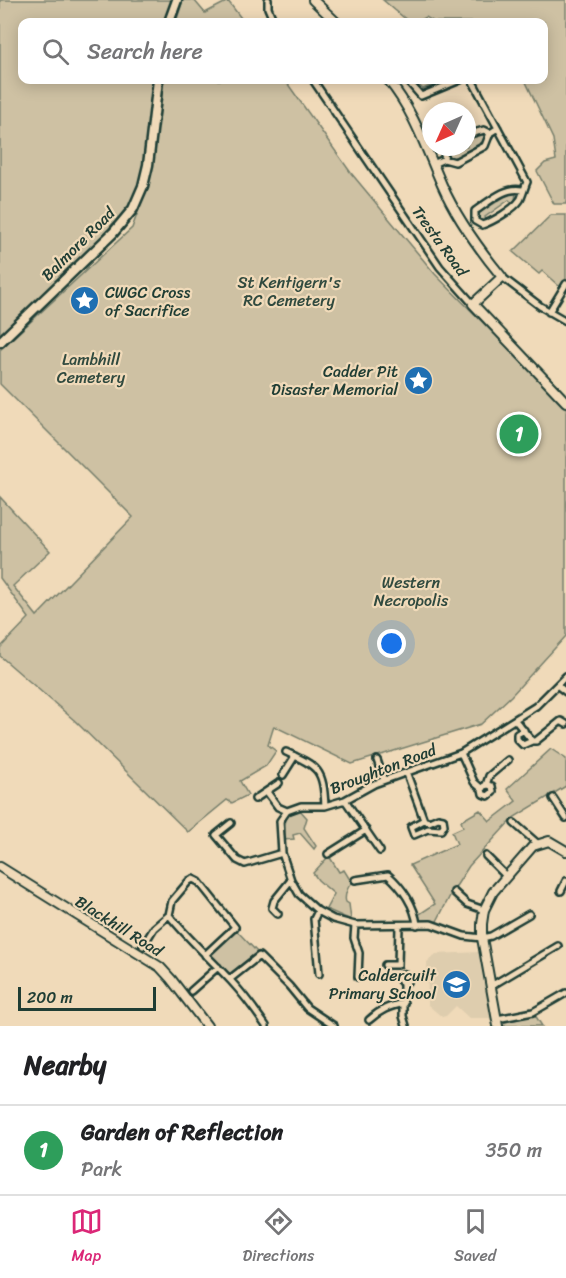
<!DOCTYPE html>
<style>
:root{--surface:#fff;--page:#f6f6f6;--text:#202124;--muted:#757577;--line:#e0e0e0;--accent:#db2777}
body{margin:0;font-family:Sriracha,sans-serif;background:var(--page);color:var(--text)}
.compass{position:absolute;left:422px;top:102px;width:54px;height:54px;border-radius:50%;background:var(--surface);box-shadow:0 3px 15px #0003;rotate:225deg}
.scale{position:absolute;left:18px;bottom:15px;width:138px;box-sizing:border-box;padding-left:6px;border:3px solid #1f3d34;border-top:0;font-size:16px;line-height:21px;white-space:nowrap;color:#1f3d34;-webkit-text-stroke:4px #f0dab9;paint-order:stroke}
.you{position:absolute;left:392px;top:644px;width:21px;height:21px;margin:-15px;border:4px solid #fff;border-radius:50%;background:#1a73e8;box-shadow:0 0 0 9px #1a73e833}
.badge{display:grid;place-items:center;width:39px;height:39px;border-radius:50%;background:var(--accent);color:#fff;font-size:20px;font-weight:700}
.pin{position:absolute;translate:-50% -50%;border:3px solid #fff;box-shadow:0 2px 6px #0006}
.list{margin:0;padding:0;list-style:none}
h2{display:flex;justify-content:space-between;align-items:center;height:78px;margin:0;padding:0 24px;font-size:26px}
h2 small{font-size:20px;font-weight:400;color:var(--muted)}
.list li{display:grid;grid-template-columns:39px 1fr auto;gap:18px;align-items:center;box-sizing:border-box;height:90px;padding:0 24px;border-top:2px solid var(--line)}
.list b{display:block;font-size:22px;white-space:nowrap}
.list p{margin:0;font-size:20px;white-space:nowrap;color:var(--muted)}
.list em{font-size:20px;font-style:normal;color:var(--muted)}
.icon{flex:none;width:33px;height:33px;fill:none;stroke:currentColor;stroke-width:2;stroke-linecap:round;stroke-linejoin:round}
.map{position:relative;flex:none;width:566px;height:1026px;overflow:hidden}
.search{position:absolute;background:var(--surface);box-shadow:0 3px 15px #0003;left:18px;right:18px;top:18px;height:66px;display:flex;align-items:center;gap:15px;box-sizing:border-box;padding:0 21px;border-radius:12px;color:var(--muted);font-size:22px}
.sheet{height:168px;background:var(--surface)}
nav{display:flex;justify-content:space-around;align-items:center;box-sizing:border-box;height:84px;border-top:2px solid var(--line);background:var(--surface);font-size:16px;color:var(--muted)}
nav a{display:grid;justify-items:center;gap:3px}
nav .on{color:var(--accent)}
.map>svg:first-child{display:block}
.built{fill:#decdae}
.green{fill:#cec1a3;stroke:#767f6c;stroke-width:1.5}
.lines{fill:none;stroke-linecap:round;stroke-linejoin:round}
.street-casing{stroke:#1f3d34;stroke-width:10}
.secondary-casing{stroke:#1f3d34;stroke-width:12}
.primary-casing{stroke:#1f3d34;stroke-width:13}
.street{stroke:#f0dab9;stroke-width:5}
.secondary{stroke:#f0dab9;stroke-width:8}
.primary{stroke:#f0dab9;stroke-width:8}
.labels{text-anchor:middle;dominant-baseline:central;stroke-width:4.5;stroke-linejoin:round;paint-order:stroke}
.street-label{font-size:16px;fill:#1f3d34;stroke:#f0dab9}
.park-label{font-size:16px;fill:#304a3f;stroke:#f0dab9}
.poi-label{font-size:16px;fill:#1f3d34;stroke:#f0dab9;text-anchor:end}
</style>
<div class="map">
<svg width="566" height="1026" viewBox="0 0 566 1026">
<rect width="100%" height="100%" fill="#f0dab9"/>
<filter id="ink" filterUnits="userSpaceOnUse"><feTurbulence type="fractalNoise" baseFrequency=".0167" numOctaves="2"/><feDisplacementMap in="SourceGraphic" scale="12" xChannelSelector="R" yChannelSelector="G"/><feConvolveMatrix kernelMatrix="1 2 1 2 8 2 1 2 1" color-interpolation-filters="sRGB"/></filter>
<g filter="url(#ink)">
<path class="built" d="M480,952L491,1018H469L456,1006L446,1016L442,1017L428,1005L427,962L436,954Z"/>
<path class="green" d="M0,0H175L168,22H22V80H157L143,172L137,196L126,210L61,279L0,337Z
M183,0H194L205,13L228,1L244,22H176Z
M383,0H566V204H554L537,171L545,163L556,160L553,139L525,80H544V22H434L426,17L417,22H409Z
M164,80H285L351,173L435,274L566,407V636L511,696L481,724L352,764L274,726L268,745L276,751L266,766L240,781L248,795L232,803L227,800L188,832L74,720L0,656V648L29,618L0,578V497L50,551L13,586L37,616L133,517L0,384V350L132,228L146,190L154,155Z
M413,80H443L423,89Z
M478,133L484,135L485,137L484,141L455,158H447V149L467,147V139Z
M512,192H516L515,200L512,203L509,200L485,217L487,221L484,223L477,220L479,213Z
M551,215H566V279L560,287L542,271L539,274L513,252Z
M551,749L566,759V786L513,818L469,866L451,894L436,923H419L418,915L435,904L410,865L457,844L452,832L463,827L461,821L480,810L490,821L516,801L507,789Z
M299,809L307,818L304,828L316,846L314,849L300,833L293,835L294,839L284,840L285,824L287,816Z
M329,856L339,872L344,870L352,883C347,887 344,897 346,902L349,904L351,920L326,909L334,894L318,880L313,873Z
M237,931L257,952L229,974L209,955Z
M535,1015L542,1026H501V1023Z"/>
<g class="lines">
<defs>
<path id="street" d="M268,0V8L274,22
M313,80L440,267L473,304
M407,80L421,96L460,80
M472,80L527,182C525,186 522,197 520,200C514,209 492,222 482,225L475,221
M467,135L484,130L490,133
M444,159L445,149L447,147
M433,164L444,159L455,162L485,146L490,133L498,128
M475,221V211C489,202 505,186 522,190
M502,277L540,306L566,321
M549,312L566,284
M558,686L566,692
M515,720L532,741H536L561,721L566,724
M524,730L517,734V739L523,745L532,741
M286,752C319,767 323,769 325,806
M461,753L474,782L482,789L483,794L488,796L493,792L492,786L488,785L484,786L482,789
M377,760L384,780
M407,774L424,820L429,822L438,818L443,819L444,825L441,830L428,829L414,835L411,827L424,820
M283,775L295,756
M486,785L489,776L508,760
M267,792L278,807L287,811
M553,798L566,818
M255,799L279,783
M345,800L380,851
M231,823L216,835L237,860L245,864L282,853
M514,823L538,844
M328,854L366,830
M486,856L506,876
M355,880L388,875C402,887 415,906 417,925
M561,891L566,881
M454,892L467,904L484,910
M318,911L314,919L319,974
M278,914L272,908L274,901L291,880
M529,914L491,936L482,938L464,936L431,924L355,925L333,919L318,911L299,894L291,880L282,853L280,821L287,811L301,806H325L345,800L374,784L461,753L536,706L566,676
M355,925L354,938L359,953L358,977
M143,946L154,928L169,915
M205,955L235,927L199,882L193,879L189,881L172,901L169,915C188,939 211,959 231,981C244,995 255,1010 266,1026
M385,965H398L399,926
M230,979L259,956L289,986L307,1008L334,1026
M403,984L407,982L408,979L404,974L398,978L403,984V1016L406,1026
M491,986L558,946
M191,991L218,967
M497,1019L533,1012L566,993
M369,1020C380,1010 389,1006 404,1003"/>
<path id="secondary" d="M313,0L336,22
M388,80C414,111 426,149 442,185C457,219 479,249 502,277L473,304L566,402
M0,867L160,967L171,979L207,1026
M498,1026L482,938V924L484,910L493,892L533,846L549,841L566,851"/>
<path id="primary" d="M169,22L177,0
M0,342L113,233L133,209L143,186L148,165L158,80"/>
</defs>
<use href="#street" class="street-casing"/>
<use href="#secondary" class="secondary-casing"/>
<use href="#primary" class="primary-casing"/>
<use href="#street" class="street"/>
<use href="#secondary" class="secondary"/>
<use href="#primary" class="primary"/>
</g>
</g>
<defs>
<symbol id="sight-disc" viewBox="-11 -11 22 22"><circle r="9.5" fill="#1f6fb2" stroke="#f0dab9"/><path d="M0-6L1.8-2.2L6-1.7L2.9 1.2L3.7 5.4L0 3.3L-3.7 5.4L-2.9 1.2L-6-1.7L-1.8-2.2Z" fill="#fff"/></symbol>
<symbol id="school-disc" viewBox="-11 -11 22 22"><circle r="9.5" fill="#1f6fb2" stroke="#f0dab9"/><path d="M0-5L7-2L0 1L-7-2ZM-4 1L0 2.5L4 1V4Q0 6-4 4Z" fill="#fff"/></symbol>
</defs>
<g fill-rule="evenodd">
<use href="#sight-disc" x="68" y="284" width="33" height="33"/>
<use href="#sight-disc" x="402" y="364" width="33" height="33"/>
<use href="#school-disc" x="440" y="968" width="33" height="33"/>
</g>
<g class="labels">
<g class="street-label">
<text transform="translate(440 241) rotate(54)">Tresta Road</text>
<text transform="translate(78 244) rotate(-45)">Balmore Road</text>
<text transform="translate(383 769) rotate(-21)">Broughton Road</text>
<text transform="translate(119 926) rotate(32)">Blackhill Road</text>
</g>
<g class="park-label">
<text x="289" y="282">St Kentigern's<tspan x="289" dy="18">RC Cemetery</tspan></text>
<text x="91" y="359">Lambhill<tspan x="91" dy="18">Cemetery</tspan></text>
<text x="411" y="582">Western<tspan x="411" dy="18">Necropolis</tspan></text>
</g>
<g class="poi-label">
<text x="105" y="292" text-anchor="start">CWGC Cross<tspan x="105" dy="18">of Sacrifice</tspan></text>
<text x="398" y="371">Cadder Pit<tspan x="398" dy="18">Disaster Memorial</tspan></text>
<text x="436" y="975">Caldercuilt<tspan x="436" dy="18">Primary School</tspan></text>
</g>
</g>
</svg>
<svg class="compass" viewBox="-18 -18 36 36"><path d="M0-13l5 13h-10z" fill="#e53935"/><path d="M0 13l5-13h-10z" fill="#757577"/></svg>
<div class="scale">200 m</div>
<div class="you"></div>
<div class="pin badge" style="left:519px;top:434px;background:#2e9e5b">1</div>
<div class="search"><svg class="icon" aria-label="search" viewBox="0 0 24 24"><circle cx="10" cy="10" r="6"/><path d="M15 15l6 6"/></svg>Search here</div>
</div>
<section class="sheet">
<h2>Nearby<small></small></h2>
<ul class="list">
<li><span class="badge" style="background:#2e9e5b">1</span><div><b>Garden of Reflection</b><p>Park</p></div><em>350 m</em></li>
</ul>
</section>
<nav>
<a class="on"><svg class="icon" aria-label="map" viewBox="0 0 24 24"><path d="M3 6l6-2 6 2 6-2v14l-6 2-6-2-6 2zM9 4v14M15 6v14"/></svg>Map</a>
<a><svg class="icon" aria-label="directions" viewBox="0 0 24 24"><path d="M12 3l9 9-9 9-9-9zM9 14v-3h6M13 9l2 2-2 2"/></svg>Directions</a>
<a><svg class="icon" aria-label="saved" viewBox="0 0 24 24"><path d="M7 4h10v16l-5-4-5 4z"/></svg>Saved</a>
</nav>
